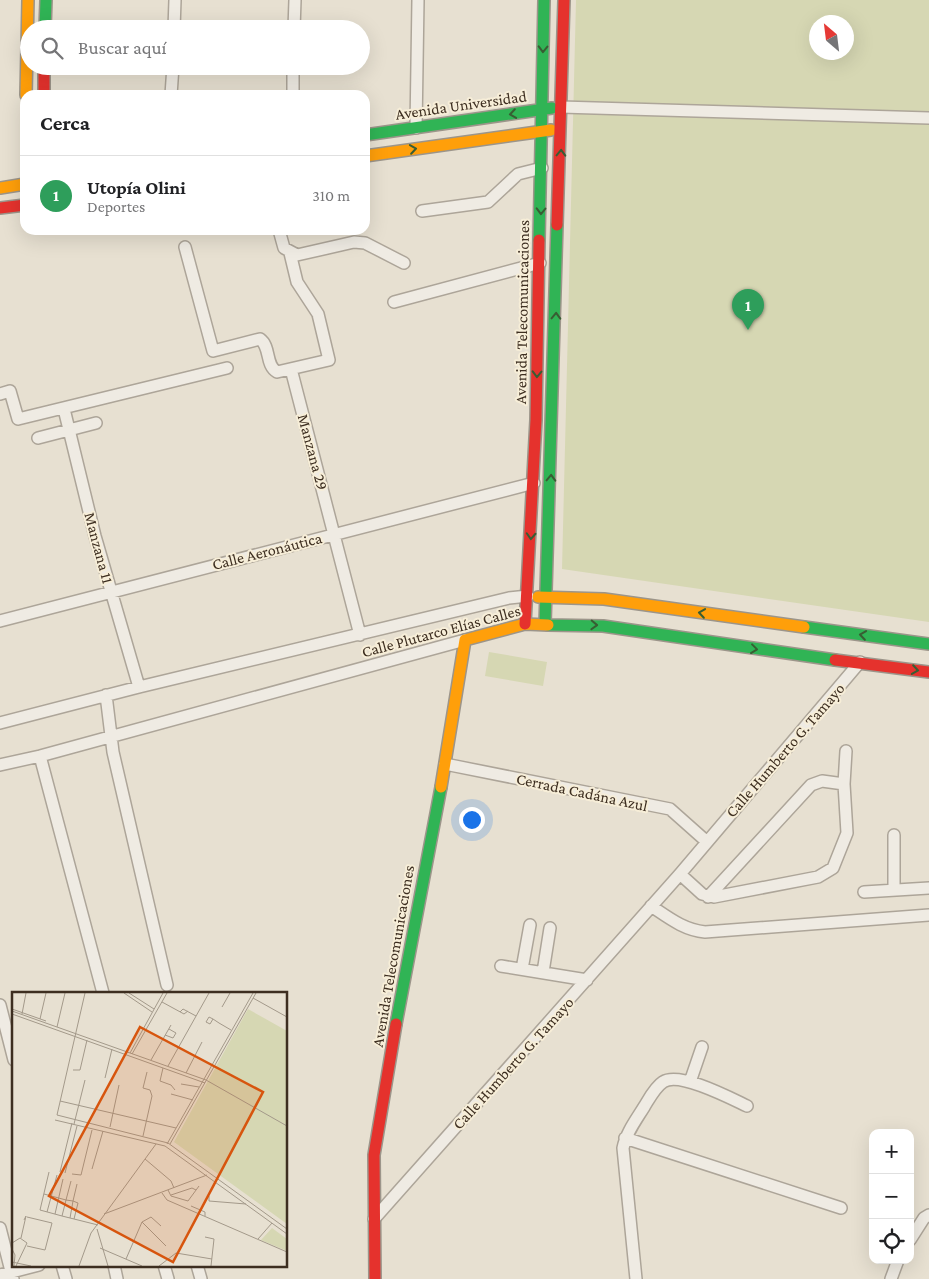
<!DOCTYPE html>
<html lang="es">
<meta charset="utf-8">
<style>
:root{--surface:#fff;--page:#f6f6f6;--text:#202124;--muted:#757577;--line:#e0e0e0;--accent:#db2777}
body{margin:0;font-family:"Crimson Pro",serif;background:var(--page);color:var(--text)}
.controls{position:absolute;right:15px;bottom:15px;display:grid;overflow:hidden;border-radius:10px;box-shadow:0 5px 20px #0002}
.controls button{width:45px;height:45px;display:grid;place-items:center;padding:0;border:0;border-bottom:1px solid var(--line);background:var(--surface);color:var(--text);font:25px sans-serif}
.compass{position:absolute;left:809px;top:15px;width:45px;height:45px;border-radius:50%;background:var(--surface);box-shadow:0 5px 20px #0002;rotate:332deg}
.you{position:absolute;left:471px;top:819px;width:18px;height:18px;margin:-12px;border:4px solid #fff;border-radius:50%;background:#1a73e8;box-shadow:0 0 0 8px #1a73e833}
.badge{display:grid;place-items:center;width:32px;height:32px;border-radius:50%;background:var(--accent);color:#fff;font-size:16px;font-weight:700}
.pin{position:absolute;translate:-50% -41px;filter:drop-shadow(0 1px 2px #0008)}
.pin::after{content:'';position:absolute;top:26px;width:18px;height:15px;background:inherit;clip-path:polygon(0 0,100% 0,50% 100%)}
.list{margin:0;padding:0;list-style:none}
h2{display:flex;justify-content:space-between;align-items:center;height:65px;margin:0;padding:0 20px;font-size:21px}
h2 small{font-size:16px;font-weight:400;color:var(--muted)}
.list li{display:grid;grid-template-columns:32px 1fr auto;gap:15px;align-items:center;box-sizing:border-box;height:80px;padding:0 20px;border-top:1px solid var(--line)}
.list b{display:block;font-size:19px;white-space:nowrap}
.list p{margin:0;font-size:16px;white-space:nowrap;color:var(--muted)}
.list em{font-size:16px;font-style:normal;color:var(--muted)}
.icon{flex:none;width:28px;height:28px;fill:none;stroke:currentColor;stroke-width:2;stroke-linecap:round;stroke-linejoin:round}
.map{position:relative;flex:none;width:929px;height:1279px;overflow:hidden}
.search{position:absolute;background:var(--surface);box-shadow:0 5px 20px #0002;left:20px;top:20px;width:350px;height:55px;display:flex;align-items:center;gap:12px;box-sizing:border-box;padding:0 18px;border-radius:28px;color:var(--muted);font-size:19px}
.panel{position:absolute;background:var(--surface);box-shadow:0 5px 20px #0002;left:20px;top:90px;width:350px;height:145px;border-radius:15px}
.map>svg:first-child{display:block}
.green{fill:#d6d7b3;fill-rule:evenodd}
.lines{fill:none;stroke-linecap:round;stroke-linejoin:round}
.street-casing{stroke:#ada599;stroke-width:14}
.fast-casing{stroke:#9c958a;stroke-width:14}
.slow-casing{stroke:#9c958a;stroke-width:14}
.jam-casing{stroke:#9c958a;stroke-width:14}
.street{stroke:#efebe3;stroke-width:11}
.fast{stroke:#30b455;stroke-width:11}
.slow{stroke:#ff9f0a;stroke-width:11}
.jam{stroke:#e5322d;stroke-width:11}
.oneway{stroke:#385d33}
.labels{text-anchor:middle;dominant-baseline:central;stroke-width:4;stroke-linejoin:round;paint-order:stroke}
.street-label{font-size:16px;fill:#3d2e20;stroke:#f7eed8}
.inset-road{fill:none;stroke:#a3998a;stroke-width:1}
.view{fill:#d7550e;fill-opacity:0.15;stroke:#d7550e;stroke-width:2.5}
.inset-edge{fill:none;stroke:#3d2e20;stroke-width:2.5}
</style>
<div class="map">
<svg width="929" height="1279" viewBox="0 0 929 1279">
<rect width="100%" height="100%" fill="#e7e0d1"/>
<path class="green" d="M576,0H929V622L562,569ZM816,22H846V52H816Z
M489,652L547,662L543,686L485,676Z"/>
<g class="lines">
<defs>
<path id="street" d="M174,29L175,0
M294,29L295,0
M171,95L173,66
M293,95V66
M561,107L929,118
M416,128L418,0
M422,211L488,202L518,174L542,168
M279,230L284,248L297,255L354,242L365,243L404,263
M185,247L213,351L260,339C271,347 265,365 277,372L329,360L318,314L297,282L290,253
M394,302L540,263
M291,369L360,635
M0,394L10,391L18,419L227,368
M64,409L95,536L139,687
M38,438L96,423
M0,621L534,483
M106,695L113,752L167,985
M0,723L139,687L509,598L528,596
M40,756L103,993
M445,764L670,809L706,841
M0,765L40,756L465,640
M894,835V890
M680,874L702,894L714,897L818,877L833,868L847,833L844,784L846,751
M864,892L929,888
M708,897L811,785L822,781L844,784
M651,906C669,918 684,930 705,932L929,915
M501,966L587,980
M522,969L530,925
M543,972L550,928
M0,1005L14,1060
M690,1082L702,1047
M625,1138L841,1208
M374,1219L680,874L860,662
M0,1228L13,1279
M910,1240L924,1218L929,1215
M62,1265L66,1279
M114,1265L117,1279
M164,1265L168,1279
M197,1265L201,1279
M0,1275L39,1265
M636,1279L623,1148C626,1133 636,1120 644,1107C649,1099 655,1087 663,1082C679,1071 730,1098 747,1106
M891,1279L898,1260"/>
<path id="fast" d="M45,29L46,0
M365,135L552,108
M539,240L544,0
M545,624L557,225
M548,625L603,626L835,660
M804,627L929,644
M396,1024L441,787"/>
<path id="slow" d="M26,95L28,0
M365,156L551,130
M0,188L25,184
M538,597L604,599L804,627
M441,787L465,640L525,624L548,625"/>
<path id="jam" d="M44,66V95
M0,208L25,205
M557,225L564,0
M525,624L536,420L539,240
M835,660L929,672
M375,1279L374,1155L396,1024"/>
</defs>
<use href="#street" class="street-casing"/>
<use href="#fast" class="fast-casing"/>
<use href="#slow" class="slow-casing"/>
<use href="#jam" class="jam-casing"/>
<use href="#street" class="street"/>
<use href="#fast" class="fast"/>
<use href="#slow" class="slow"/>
<use href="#jam" class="jam"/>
</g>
<defs><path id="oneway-chevron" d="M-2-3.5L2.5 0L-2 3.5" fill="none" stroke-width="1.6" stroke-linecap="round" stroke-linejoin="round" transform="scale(1.25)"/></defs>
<g class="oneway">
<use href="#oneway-chevron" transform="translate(543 49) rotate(91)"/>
<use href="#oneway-chevron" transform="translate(513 114) rotate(172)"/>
<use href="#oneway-chevron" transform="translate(413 149) rotate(-8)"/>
<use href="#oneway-chevron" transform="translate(561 153) rotate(-88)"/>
<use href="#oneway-chevron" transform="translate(541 211) rotate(91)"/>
<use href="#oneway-chevron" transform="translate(556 316) rotate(-88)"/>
<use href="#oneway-chevron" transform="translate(537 374) rotate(91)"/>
<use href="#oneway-chevron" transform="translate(551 478) rotate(-88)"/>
<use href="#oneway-chevron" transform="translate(531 536) rotate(93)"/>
<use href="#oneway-chevron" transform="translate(702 613) rotate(-172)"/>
<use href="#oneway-chevron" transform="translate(594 625) rotate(2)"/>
<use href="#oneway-chevron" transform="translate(863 635) rotate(-172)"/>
<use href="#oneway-chevron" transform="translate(754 649) rotate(7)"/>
<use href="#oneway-chevron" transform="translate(915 670) rotate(8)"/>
</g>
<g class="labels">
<g class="street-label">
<text transform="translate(461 105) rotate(-8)">Avenida Universidad</text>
<text transform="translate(522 312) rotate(-89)">Avenida Telecomunicaciones</text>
<text transform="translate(313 452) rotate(75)">Manzana 29</text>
<text transform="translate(99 548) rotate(75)">Manzana 11</text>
<text transform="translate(267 551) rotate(-14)">Calle Aeronáutica</text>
<text transform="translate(441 631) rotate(-15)">Calle Plutarco Elías Calles</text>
<text transform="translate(785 750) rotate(-49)">Calle Humberto G. Tamayo</text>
<text transform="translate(582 792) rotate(12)">Cerrada Cadána Azul</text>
<text transform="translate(393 956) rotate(-80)">Avenida Telecomunicaciones</text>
<text transform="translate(513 1063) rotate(-48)">Calle Humberto G. Tamayo</text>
</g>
</g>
<g transform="translate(12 992)">
<rect width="275" height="275" fill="#e7e0d1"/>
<path d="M236,17L275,39V232L162,150ZM260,236L275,247V259L249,248Z" fill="#d6d7b3"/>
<path class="inset-road" d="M73,1L45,123L156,151L275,237M112,1L140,20M117,1L142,17M241,6L275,25M150,10L172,22L176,19M210,15L218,1M0,17L34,29M0,19L194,88L275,134M168,20L171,17L184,24M0,22L193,91M10,22L14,1M28,27L34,1M201,27L198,32L194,30L197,25L201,27L207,31L219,38M45,35L53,1M153,43L161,46L164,41L157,37M118,61L151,1M120,62L155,1M139,68L159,33M156,74L197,1M151,76L148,89L159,93L163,98M61,78H68L75,48M174,81L190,50M93,86L100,57M169,92L187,95M159,102L181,108M48,109L164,136M43,128L153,154L275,242M62,132L73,88M98,135L107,93M131,144L140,104L138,98L131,96L135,80M155,152L241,1M158,152L244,1M133,167L159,189L162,196M80,177L91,139M37,180L28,218L50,224L54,208L61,209L58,226M48,180L60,131M53,181L65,134M60,182L69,183L80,138M156,198L159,204L176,209L187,194M150,201L155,208L275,260M32,202L54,208L59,189M159,203L180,196L184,198M197,204V209L234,212M179,214L193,220V224M35,220L45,183M43,222L51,187M92,222L195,183M50,224L86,233M62,227L66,211L61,209L65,192M130,230L154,254M85,237L96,274M193,245L202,247L199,274M9,246L14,224L12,228M246,247L260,231M0,251L8,246L15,251L4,274M15,254L33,258L40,231L15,225M88,256L130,274M0,257L3,263L2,274M114,267L130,230L139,225L149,234M0,270L19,274M67,274L79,241L144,152M147,274L164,261L200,267"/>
<path class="view" d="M128,35L251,100L161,270L37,204Z"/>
<rect width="275" height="275" class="inset-edge"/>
</g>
</svg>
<div class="controls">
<button>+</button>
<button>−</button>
<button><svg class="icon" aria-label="locate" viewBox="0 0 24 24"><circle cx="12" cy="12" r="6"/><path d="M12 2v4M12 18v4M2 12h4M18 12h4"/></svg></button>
</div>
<svg class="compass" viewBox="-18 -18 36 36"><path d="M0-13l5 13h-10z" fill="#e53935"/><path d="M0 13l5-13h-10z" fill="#757577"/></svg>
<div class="you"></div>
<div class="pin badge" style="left:748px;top:330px;background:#2e9e5b">1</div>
<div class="search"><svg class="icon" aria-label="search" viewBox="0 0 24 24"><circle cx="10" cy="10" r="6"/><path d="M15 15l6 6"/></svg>Buscar aquí</div>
<section class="panel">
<h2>Cerca<small></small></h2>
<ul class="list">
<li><span class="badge" style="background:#2e9e5b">1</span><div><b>Utopía Olini</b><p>Deportes</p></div><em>310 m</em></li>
</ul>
</section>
</div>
